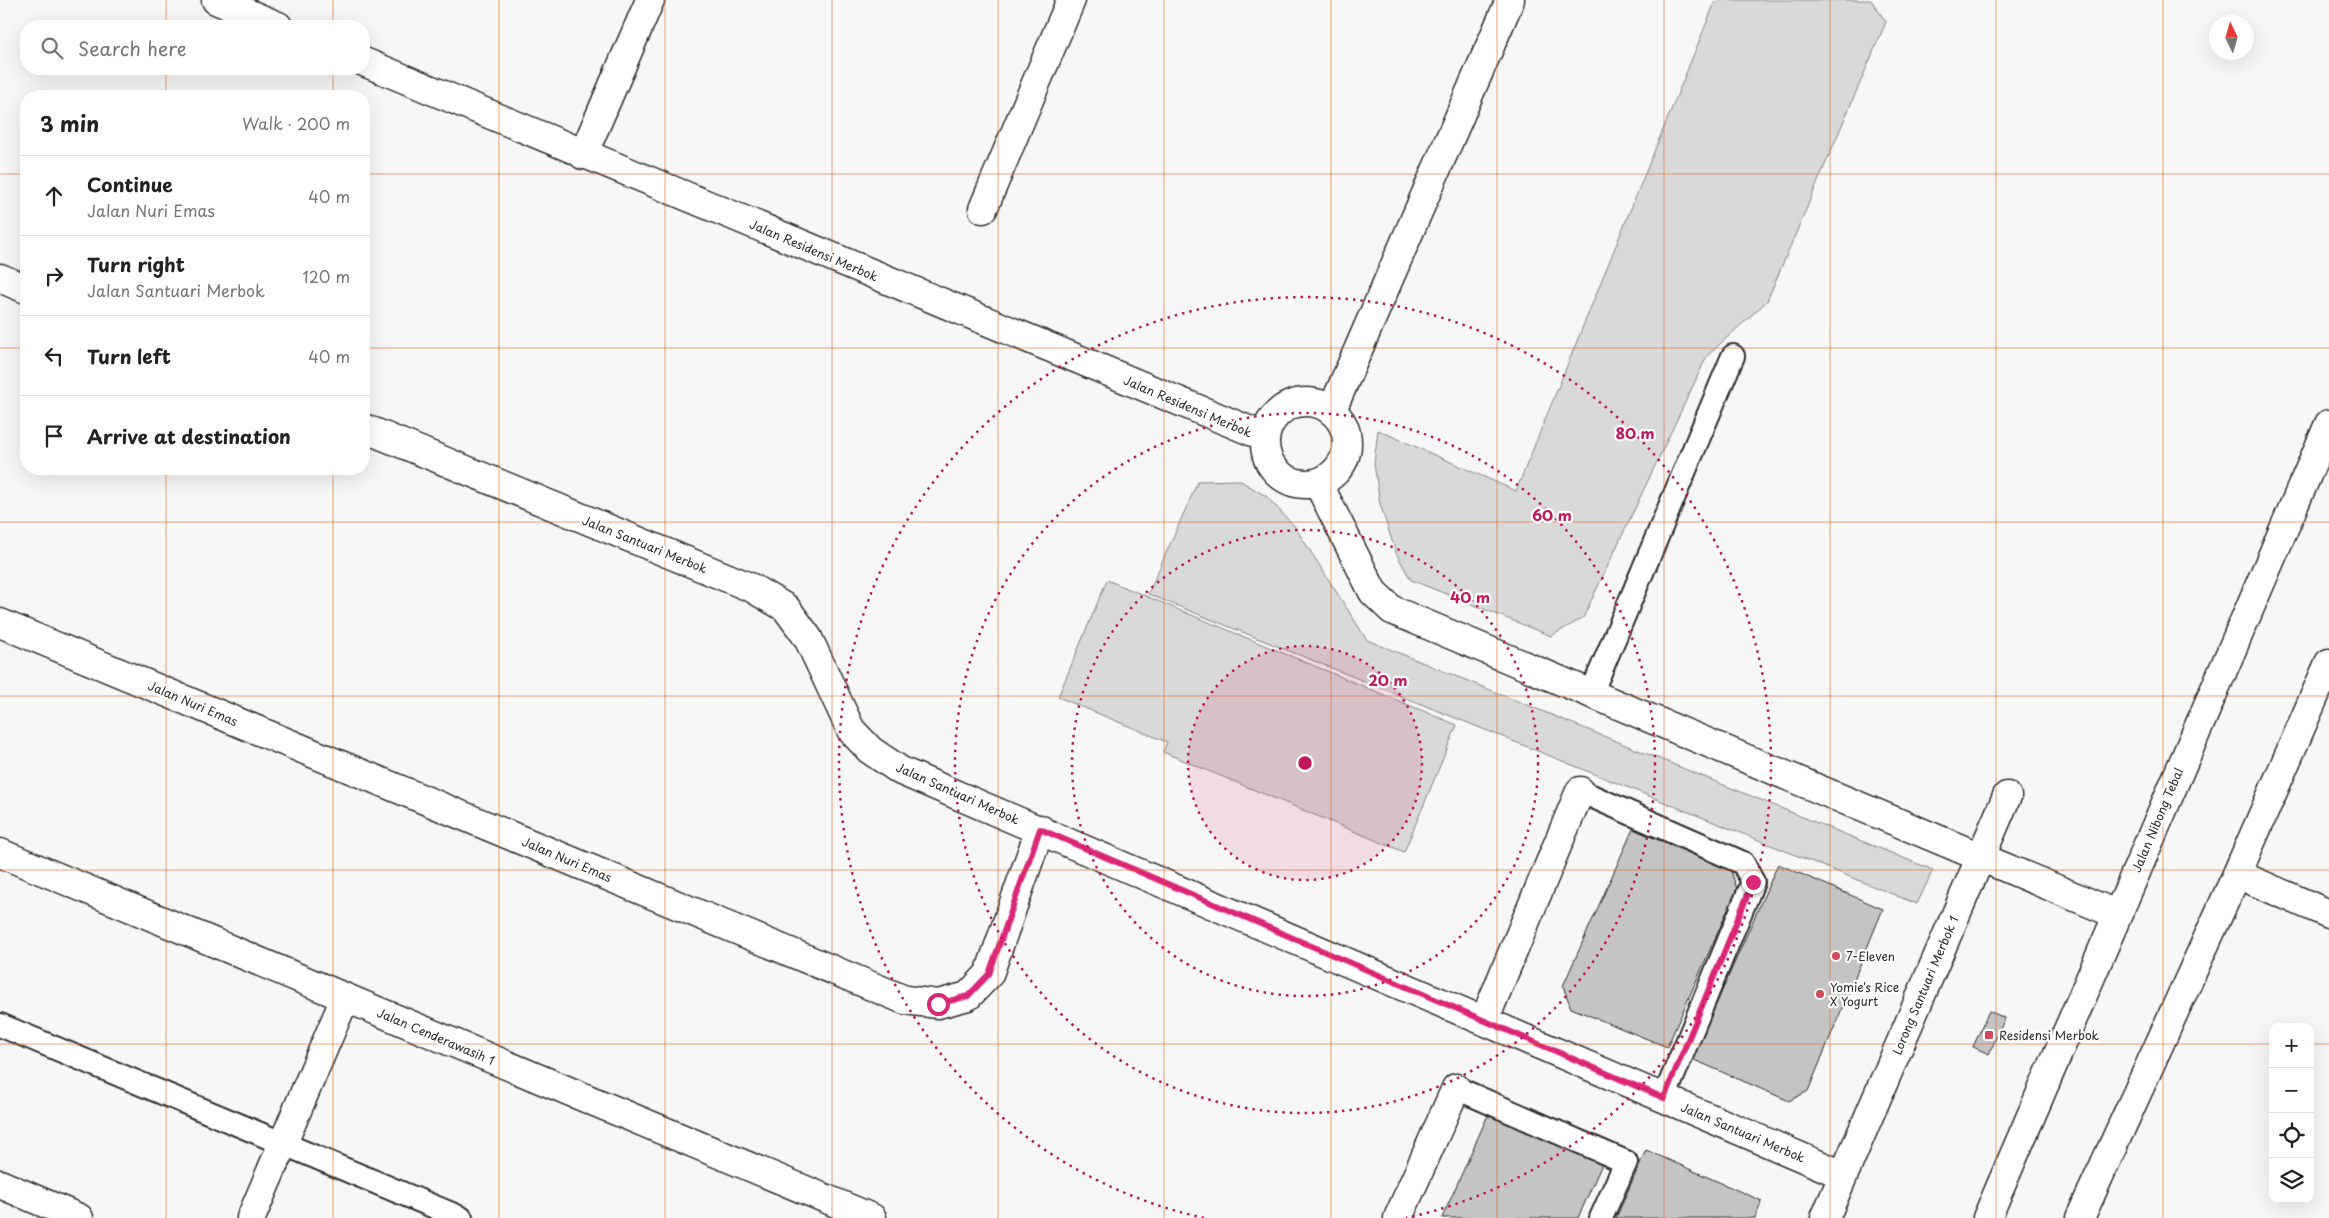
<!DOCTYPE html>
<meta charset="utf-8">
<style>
:root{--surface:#fff;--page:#f2f2f2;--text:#222;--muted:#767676;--line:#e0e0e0}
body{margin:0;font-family:"Playpen Sans",sans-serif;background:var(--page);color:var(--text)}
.controls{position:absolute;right:15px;bottom:15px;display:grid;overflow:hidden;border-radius:10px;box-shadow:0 5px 20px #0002}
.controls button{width:45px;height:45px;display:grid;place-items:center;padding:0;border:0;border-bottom:1px solid var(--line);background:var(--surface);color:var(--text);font:25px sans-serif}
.compass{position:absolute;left:2209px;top:15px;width:45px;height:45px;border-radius:50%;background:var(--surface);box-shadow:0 5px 20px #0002;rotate:355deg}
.stop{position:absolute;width:15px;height:15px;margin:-11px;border:4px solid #db2777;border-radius:50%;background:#fff}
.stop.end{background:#db2777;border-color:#fff;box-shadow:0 1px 5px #0008}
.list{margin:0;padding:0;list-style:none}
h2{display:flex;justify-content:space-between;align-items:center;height:65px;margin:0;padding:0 20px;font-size:21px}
h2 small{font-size:16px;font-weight:400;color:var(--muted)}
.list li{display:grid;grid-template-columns:32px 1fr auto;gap:15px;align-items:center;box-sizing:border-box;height:80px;padding:0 20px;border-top:1px solid var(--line)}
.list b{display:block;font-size:19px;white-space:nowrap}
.list p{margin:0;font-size:16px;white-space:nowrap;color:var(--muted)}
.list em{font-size:16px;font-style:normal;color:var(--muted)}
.icon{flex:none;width:28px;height:28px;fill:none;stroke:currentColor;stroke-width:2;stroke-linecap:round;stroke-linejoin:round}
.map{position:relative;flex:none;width:2329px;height:1218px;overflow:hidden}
.search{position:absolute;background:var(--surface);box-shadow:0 5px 20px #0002;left:20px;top:20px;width:350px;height:55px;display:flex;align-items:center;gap:12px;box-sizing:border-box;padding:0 18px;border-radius:20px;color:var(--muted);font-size:19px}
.panel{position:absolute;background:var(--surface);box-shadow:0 5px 20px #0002;left:20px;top:90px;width:350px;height:385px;border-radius:20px}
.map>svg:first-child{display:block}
.green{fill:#d9d9d9;stroke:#828282}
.building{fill:#c4c4c4;stroke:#2b2b2b}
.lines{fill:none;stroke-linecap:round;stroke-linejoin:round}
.service-casing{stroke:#2b2b2b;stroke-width:26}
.minor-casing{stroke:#2b2b2b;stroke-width:31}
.trunk-casing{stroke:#2b2b2b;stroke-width:31}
.service{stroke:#fff;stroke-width:22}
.minor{stroke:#fff;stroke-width:28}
.trunk{stroke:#fff;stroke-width:28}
.route{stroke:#db2777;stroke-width:6}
.grid{fill:none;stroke:#e8590c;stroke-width:1;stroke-opacity:0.55}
.ring{fill:none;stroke:#c2185b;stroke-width:2.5;stroke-dasharray:2.5 5}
.poi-dot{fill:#d1495b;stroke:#fff;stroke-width:2}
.labels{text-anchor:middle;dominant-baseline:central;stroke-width:4.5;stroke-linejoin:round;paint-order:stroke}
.street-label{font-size:12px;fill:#2b2b2b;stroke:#fff}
.poi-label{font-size:12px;fill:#2b2b2b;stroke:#fff;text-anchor:start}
.centre{fill:#c2185b;stroke:#fff;stroke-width:2.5}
.ring-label{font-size:15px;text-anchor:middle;font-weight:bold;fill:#c2185b;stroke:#fff;stroke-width:4.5;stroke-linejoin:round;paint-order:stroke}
</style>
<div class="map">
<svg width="2329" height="1218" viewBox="0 0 2329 1218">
<rect width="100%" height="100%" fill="#f7f7f7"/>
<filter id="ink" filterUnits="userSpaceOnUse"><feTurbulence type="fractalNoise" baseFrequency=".02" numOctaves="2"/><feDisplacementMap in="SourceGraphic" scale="10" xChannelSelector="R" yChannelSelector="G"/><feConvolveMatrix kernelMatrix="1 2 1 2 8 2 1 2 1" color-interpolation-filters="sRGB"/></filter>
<g filter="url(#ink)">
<path class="green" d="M1721,0H1871L1886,22L1767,301L1707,356L1583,618L1551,636L1411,580L1396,553L1380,504L1374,463L1378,430L1516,491L1715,2Z
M1239,480L1266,496L1295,527L1367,640L1933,870L1917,904L1148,594L1198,481Z
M1107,580L1457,725L1404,852L1163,752L1167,742L1058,697Z"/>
<path class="building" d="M1633,829L1731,871L1737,889L1667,1047L1571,1008L1563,986Z
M1778,864L1883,909L1808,1091L1789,1101L1692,1059Z
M1989,1011L2005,1018L1989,1054L1973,1047Z
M1488,1115L1602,1164L1578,1218H1442Z
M1646,1150L1762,1201L1755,1218H1616Z"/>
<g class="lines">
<defs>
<path id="service" d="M1591,694L1733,356
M1580,791L1743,863L1753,882L1664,1098
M0,1025L461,1218
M1456,1088L1626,1162L1601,1218"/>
<path id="minor" d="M216,0L278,26
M364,62L1265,437
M583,155L650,0
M983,209L1071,0
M0,278L26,289
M1265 443a41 41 0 1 1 82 0a41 41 0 1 1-82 0Z
M1332,410L1510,0
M364,428L752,588L786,608L808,638L851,730L870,750L901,771L1843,1175
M1318,483L1373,592L1392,610L2116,914
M0,623L905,1000L938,1004L968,996L989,974L1040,829
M0,853L872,1218
M2237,874L2329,914
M1484,1021L1580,791
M0,1184L79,1218
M251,1218L345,998
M1398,1218L1456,1088
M1825,1218L2007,796"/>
<path id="trunk" d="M1987,1218L2329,424
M2080,1218L2237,874L2329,663"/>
</defs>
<use href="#service" class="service-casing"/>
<use href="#minor" class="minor-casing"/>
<use href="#trunk" class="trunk-casing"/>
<use href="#service" class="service"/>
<use href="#minor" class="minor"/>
<use href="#trunk" class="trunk"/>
</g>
</g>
<g class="lines" filter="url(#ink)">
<path class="route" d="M938,1004L968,996L989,974L1040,829L1664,1098L1753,882"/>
</g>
<path class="grid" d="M166,0V26M333,0V26M499,0V1218M665,0V1218M832,0V1218M998,0V1218M1164,0V1218M1331,0V1218M1497,0V1218M1664,0V1218M1830,0V1218M1996,0V1218M2163,0V1218M166,69V96M333,69V96M0,174H26M364,174H2329M0,348H26M364,348H2329M166,469V1218M333,469V1218M0,522H2329M0,696H2329M0,870H2329M0,1044H2273M2310,1044H2329"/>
<circle cx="1305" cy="763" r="117" fill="#c2185b" fill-opacity=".12"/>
<g class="ring">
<circle cx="1305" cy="763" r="117"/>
<circle cx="1305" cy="763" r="233"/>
<circle cx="1305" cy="763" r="350"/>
<path d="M1204 1218A466 466 0 1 1 1406 1218"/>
</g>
<g class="poi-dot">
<circle cx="1836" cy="956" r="5"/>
<circle cx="1820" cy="994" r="5"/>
<rect x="1984" y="1030" width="10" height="10" rx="2.5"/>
</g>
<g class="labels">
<g class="street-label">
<text transform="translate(814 250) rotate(23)">Jalan Residensi Merbok</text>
<text transform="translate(1188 406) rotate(23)">Jalan Residensi Merbok</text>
<text transform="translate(645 544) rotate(22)">Jalan Santuari Merbok</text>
<text transform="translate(193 703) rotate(23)">Jalan Nuri Emas</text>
<text transform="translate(958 793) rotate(24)">Jalan Santuari Merbok</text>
<text transform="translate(2157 820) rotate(-67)">Jalan Nibong Tebal</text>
<text transform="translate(567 859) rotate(23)">Jalan Nuri Emas</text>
<text transform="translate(1925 985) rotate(-67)">Lorong Santuari Merbok 1</text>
<text transform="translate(436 1036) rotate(23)">Jalan Cenderawasih 1</text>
<text transform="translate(1743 1132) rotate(23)">Jalan Santuari Merbok</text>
</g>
<g class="poi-label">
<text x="1846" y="956">7-Eleven</text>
<text x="1830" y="987">Yomie's Rice<tspan x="1830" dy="14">X Yogurt</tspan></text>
<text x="1999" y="1035">Residensi Merbok</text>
</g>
</g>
<circle cx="1305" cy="763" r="8" class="centre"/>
<g class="ring-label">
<text x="1635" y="439">80 m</text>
<text x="1552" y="521">60 m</text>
<text x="1470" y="603">40 m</text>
<text x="1388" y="686">20 m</text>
</g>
</svg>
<div class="controls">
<button>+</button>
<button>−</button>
<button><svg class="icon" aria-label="locate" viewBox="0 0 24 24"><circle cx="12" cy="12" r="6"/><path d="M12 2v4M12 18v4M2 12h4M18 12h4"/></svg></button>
<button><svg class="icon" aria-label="layers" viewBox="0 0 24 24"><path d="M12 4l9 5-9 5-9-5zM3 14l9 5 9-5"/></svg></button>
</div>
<svg class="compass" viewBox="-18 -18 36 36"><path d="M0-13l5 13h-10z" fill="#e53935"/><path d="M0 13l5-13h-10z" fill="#767676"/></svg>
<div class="stop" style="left:938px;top:1004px"></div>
<div class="stop end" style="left:1753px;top:882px"></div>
<div class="search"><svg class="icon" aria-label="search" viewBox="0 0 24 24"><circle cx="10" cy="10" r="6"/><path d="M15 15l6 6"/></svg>Search here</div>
<section class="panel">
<h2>3 min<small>Walk · 200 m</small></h2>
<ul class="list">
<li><svg class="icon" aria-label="ahead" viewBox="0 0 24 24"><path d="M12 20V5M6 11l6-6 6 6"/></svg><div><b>Continue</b><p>Jalan Nuri Emas</p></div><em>40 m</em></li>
<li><svg class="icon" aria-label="right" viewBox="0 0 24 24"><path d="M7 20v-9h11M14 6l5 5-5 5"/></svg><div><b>Turn right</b><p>Jalan Santuari Merbok</p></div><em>120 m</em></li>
<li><svg class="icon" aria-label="left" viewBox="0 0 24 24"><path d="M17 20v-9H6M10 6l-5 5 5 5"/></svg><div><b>Turn left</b></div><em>40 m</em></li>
<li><svg class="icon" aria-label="arrive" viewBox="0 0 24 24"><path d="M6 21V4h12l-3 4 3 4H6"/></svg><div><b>Arrive at destination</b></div></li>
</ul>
</section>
</div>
